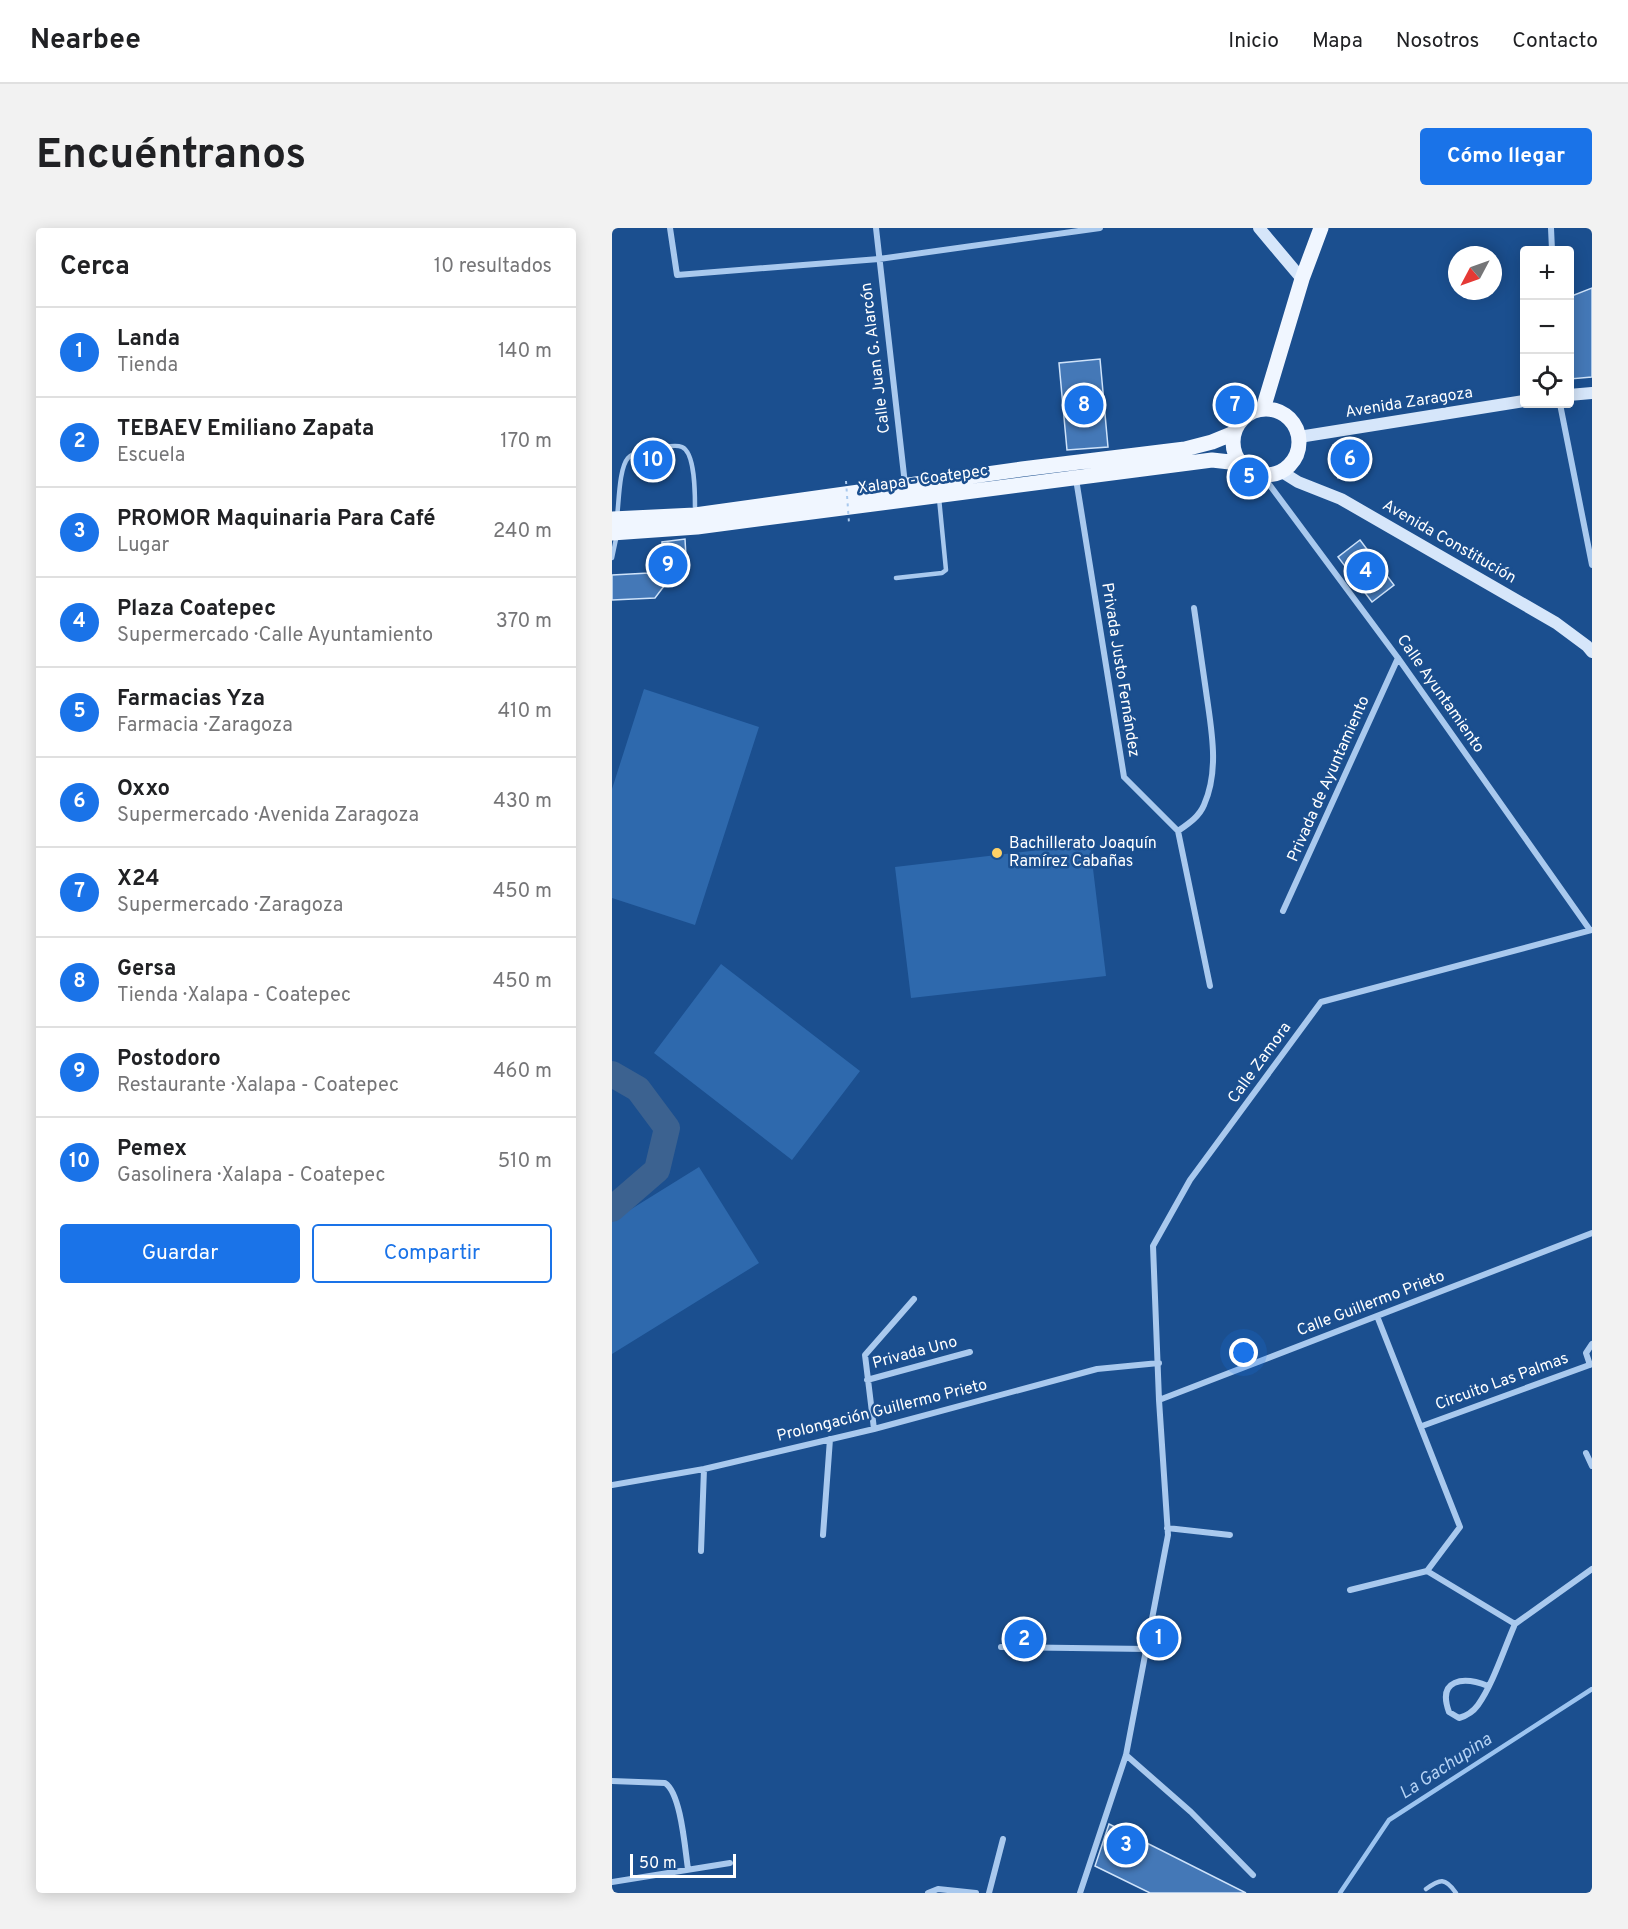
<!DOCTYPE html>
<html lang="es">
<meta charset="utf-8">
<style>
:root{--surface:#fff;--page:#f2f2f2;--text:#202124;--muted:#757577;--line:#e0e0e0;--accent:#1a73e8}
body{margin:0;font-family:Overpass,sans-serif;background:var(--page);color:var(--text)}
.controls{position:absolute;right:18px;top:18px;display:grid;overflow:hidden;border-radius:6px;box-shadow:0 3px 15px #0003}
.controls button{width:54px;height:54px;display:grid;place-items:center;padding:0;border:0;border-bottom:2px solid var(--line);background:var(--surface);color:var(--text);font:30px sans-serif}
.compass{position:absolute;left:836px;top:18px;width:54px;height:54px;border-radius:50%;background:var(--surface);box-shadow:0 3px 15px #0003;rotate:229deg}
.scale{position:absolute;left:18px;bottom:15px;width:106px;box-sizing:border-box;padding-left:6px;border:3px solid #fff;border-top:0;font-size:16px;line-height:21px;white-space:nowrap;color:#fff;-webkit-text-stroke:4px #1b4f8f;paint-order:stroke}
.you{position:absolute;left:632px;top:1125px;width:21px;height:21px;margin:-15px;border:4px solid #fff;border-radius:50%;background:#1a73e8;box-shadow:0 0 0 9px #1a73e833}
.badge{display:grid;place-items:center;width:39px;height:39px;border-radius:50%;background:var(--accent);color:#fff;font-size:20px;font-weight:700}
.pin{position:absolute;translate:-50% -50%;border:3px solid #fff;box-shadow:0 2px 6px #0006}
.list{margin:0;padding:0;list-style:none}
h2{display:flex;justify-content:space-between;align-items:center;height:78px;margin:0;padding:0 24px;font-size:26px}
h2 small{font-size:20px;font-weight:400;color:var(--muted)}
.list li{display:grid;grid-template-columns:39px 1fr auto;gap:18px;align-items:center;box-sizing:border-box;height:90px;padding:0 24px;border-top:2px solid var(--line)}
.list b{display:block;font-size:22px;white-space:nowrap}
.list p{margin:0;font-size:20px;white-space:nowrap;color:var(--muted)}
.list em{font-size:20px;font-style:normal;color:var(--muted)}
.actions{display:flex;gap:12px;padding:18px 24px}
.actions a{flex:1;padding:14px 0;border:2px solid var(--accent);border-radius:6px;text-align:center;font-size:21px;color:var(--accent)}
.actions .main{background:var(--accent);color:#fff}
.icon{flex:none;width:33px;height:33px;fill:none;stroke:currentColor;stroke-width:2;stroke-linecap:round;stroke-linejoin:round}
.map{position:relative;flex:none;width:980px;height:1665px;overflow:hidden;border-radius:6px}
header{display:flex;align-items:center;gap:36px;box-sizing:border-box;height:84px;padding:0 30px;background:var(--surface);border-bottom:2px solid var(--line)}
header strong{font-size:28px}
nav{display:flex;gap:33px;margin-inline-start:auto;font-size:21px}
.intro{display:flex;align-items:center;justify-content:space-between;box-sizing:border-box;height:144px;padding:0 36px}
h1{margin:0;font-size:42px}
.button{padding:15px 27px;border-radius:6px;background:var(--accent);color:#fff;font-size:21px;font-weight:700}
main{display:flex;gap:36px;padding:0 36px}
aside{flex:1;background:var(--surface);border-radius:6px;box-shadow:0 3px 15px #0003}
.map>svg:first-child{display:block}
.green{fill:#2e69ad}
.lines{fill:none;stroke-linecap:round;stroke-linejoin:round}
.stream{stroke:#9cc4f0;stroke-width:4.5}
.river{stroke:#3c6290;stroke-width:26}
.building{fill:#4478b7;stroke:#cfe3fa;stroke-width:1.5}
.lane{stroke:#a9c9ee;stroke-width:4.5}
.street{stroke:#a9c9ee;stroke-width:6}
.secondary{stroke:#d6e6fa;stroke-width:12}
.primary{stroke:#f0f6ff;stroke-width:15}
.path-bridge{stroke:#a9c9ee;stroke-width:2;stroke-dasharray:3 4.5;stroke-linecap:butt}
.poi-dot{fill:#ffd166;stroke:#1b4f8f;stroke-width:2}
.labels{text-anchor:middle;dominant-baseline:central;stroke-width:5;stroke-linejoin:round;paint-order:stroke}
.street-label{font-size:16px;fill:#fff;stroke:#1b4f8f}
.poi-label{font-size:16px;fill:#fff;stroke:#1b4f8f;text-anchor:start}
.water-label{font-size:18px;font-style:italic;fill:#b5d3f5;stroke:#1b4f8f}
</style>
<header>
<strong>Nearbee</strong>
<nav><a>Inicio</a><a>Mapa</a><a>Nosotros</a><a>Contacto</a></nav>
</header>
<div class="intro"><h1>Encuéntranos</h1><a class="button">Cómo llegar</a></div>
<main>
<aside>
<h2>Cerca<small>10 resultados</small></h2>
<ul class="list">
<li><span class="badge">1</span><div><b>Landa</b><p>Tienda</p></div><em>140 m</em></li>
<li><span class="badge">2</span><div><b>TEBAEV Emiliano Zapata</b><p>Escuela</p></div><em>170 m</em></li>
<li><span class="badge">3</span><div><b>PROMOR Maquinaria Para Café</b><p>Lugar</p></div><em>240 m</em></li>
<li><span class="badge">4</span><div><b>Plaza Coatepec</b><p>Supermercado · Calle Ayuntamiento</p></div><em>370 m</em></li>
<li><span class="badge">5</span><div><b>Farmacias Yza</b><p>Farmacia · Zaragoza</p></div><em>410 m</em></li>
<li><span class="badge">6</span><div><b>Oxxo</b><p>Supermercado · Avenida Zaragoza</p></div><em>430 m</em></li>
<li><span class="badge">7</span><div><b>X24</b><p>Supermercado · Zaragoza</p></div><em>450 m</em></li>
<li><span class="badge">8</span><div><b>Gersa</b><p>Tienda · Xalapa - Coatepec</p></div><em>450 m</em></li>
<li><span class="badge">9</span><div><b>Postodoro</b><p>Restaurante · Xalapa - Coatepec</p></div><em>460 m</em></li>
<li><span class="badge">10</span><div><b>Pemex</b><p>Gasolinera · Xalapa - Coatepec</p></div><em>510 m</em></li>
</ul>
<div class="actions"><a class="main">Guardar</a><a>Compartir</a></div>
</aside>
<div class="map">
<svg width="980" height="1665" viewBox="0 0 980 1665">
<rect width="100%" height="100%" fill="#1b4f8f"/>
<path class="green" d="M32,461L147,499L83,697L0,670V561Z
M478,616L494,748L299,770L283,639Z
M109,736L248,843L180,932L42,825Z
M87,939L147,1035L0,1126V993Z"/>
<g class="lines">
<path class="stream" d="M728,1665L777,1592L980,1461"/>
<path class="river" d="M0,846L26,861L55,900L45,942L0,981"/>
</g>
<path class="building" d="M980,60V149L958,151L957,69Z
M488,131L496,219L455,222L447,135Z
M750,213L755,245L726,250L721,217Z
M73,311L74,329L43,370L0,372V347L37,345L50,327V314Z
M748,312L782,357L760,374L726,329Z
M497,1596L634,1665H538L483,1638Z"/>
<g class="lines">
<path class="lane" d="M5,289C7,274 7,240 16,230C24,222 37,222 47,220C54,219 63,216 70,219C84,225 83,270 83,285
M0,330L5,306
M284,350L330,345L334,342L327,270
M814,1661C828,1651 833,1649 844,1665"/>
<path class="street" d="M58,0L65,47L267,31L488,0
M264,0L293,256
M939,0L940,22
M948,176L980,337
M651,248L786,430L978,702
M464,251L512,549L566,603L598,758
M566,603C576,596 587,589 592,577C608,541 599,500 594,463C590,435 586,408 582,380
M671,683L786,430
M765,1088L848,1299L815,1343
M978,1137L974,1125L980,1116
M255,1152L358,1124
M547,1172L980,1005
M810,1198L980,1136
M262,1201L253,1127L302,1071
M974,1225L980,1238
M0,1257L92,1241L262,1201L485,1141L547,1135
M555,1300L618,1307
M211,1307L218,1211
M89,1323L92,1241
M815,1343L903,1396
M738,1362L815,1343
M903,1396L980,1341
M389,1419L535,1421
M876,1458C851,1448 825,1451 837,1484L847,1490C854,1488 861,1484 866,1477C881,1456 892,1421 903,1396
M514,1527L579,1584L641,1647
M0,1553L53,1555C69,1565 73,1621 76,1641
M0,1654L118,1635
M316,1665L326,1661L364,1665
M377,1665L391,1611
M468,1665L514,1527L556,1307L547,1172L541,1018L578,952L709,774L980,702"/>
<path class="secondary" d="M647,0L690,51
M957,167L980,165
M687,209L912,173
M670,244L686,254L729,271L944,395L975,418L980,424"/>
<path class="primary" d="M621 214a33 33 0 1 1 66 0a33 33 0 1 1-66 0Z
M651,181L690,51L709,0
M0,291L83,287L410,241L573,221L600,214L622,205
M0,305L85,299L577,235L600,232L627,235"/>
<path class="path-bridge" d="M234,253L237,295"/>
</g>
<circle class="poi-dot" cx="385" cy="625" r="6"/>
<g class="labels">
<g class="street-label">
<text transform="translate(264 130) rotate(-97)">Calle Juan G. Alarcón</text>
<text transform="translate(797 175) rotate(-9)">Avenida Zaragoza</text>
<text transform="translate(311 252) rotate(-8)">Xalapa - Coatepec</text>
<text transform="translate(837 314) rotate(30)">Avenida Constitución</text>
<text transform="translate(508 442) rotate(81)">Privada Justo Fernández</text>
<text transform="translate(828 466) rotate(55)">Calle Ayuntamiento</text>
<text transform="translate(717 551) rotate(-66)">Privada de Ayuntamiento</text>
<text transform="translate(648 835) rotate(-54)">Calle Zamora</text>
<text transform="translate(759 1076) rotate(-21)">Calle Guillermo Prieto</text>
<text transform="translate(303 1125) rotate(-15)">Privada Uno</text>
<text transform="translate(890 1154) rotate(-20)">Circuito Las Palmas</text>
<text transform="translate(270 1183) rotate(-14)">Prolongación Guillermo Prieto</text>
</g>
<g class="poi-label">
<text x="397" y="616">Bachillerato Joaquín<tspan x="397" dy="18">Ramírez Cabañas</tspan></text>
</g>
<g class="water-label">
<text transform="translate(834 1539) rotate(-33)">La Gachupina</text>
</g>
</g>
</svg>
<div class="controls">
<button>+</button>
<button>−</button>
<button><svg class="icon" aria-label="locate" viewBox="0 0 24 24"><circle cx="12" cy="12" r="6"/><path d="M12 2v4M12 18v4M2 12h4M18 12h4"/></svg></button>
</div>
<svg class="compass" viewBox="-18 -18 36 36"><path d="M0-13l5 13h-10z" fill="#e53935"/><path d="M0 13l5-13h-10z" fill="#757577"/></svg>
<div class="scale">50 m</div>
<div class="you"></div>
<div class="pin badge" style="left:547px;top:1410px">1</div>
<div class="pin badge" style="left:412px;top:1411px">2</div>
<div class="pin badge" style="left:514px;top:1617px">3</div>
<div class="pin badge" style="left:754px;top:343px">4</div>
<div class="pin badge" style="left:637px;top:249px">5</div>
<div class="pin badge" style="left:738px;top:231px">6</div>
<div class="pin badge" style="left:623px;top:177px">7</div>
<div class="pin badge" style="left:472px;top:177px">8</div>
<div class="pin badge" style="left:56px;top:337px">9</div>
<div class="pin badge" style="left:41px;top:232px">10</div>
</div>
</main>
